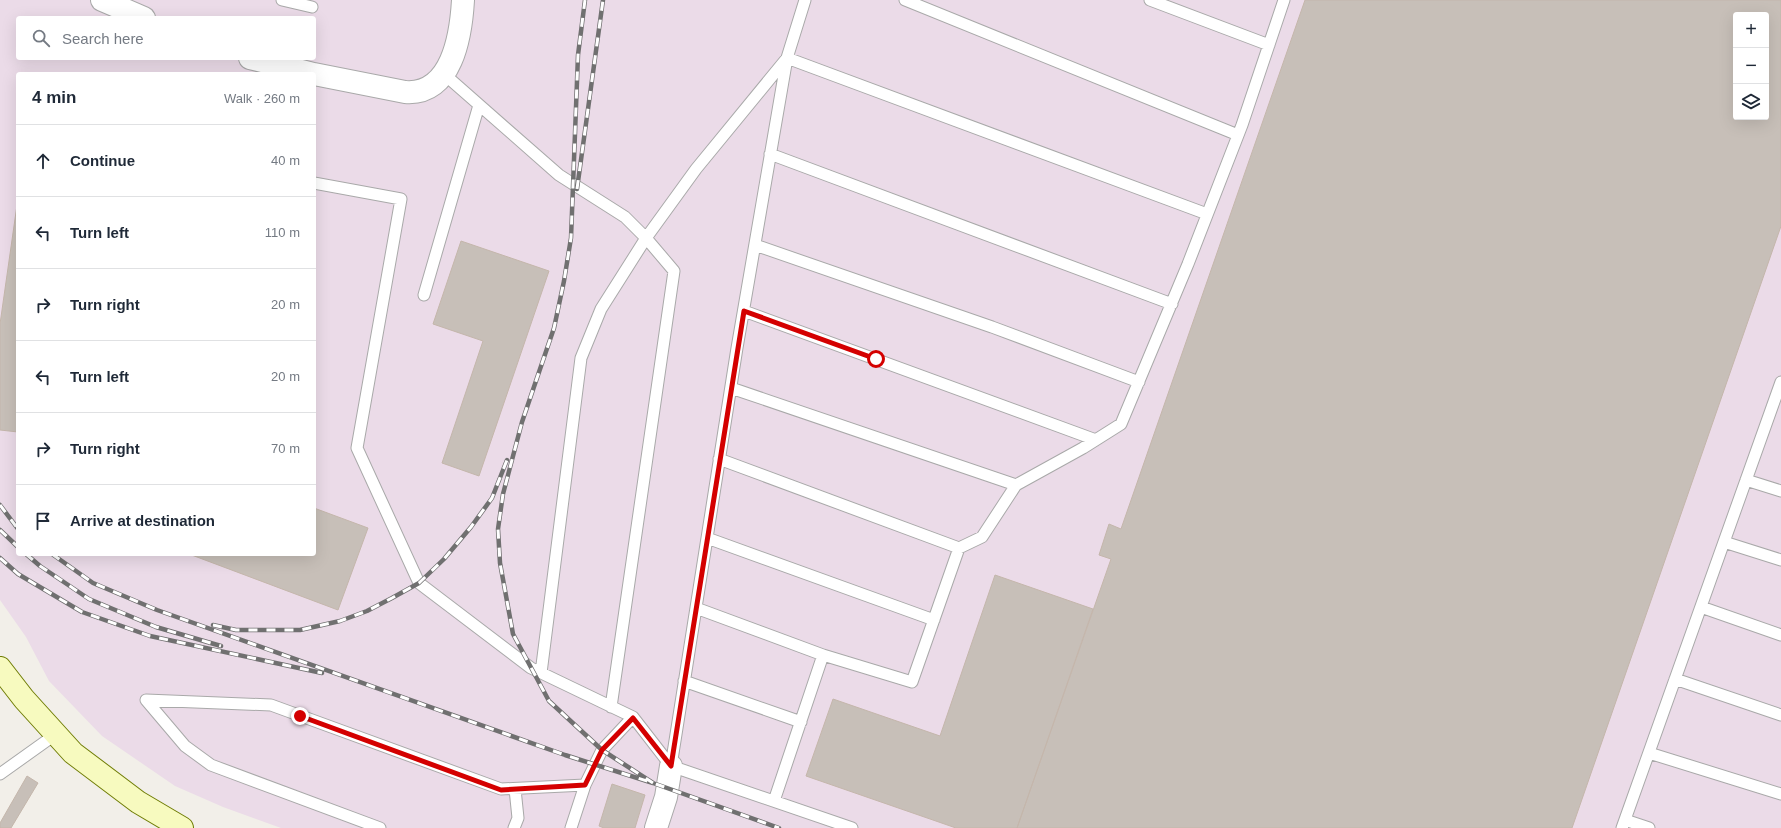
<!DOCTYPE html>
<meta charset="utf-8">
<style>
:root{--surface:#fff;--page:#f6f6f7;--text:#1f2937;--muted:#747a83;--line:#e0e1e3}
body{margin:0;font-family:Arial,sans-serif;background:var(--page);color:var(--text)}
.controls{position:absolute;right:12px;top:12px;display:grid;overflow:hidden;border-radius:4px;box-shadow:0 4px 16px #0002}
.controls button{width:36px;height:36px;display:grid;place-items:center;padding:0;border:0;border-bottom:1px solid var(--line);background:var(--surface);color:var(--text);font:20px sans-serif}
.stop{position:absolute;width:12px;height:12px;margin:-9px;border:3px solid #d40000;border-radius:50%;background:#fff}
.stop.end{background:#d40000;border-color:#fff;box-shadow:0 1px 4px #0008}
.list{margin:0;padding:0;list-style:none}
h2{display:flex;justify-content:space-between;align-items:center;height:52px;margin:0;padding:0 16px;font-size:17px}
h2 small{font-size:13px;font-weight:400;color:var(--muted)}
.list li{display:grid;grid-template-columns:26px 1fr auto;gap:12px;align-items:center;box-sizing:border-box;height:72px;padding:0 16px;border-top:1px solid var(--line)}
.list b{display:block;font-size:15px;white-space:nowrap}
.list em{font-size:13px;font-style:normal;color:var(--muted)}
.icon{flex:none;width:22px;height:22px;fill:none;stroke:currentColor;stroke-width:2;stroke-linecap:round;stroke-linejoin:round}
.map{position:relative;flex:none;width:1781px;height:828px;overflow:hidden}
.search{position:absolute;background:var(--surface);box-shadow:0 4px 16px #0002;left:16px;top:16px;width:300px;height:44px;display:flex;align-items:center;gap:10px;box-sizing:border-box;padding:0 14px;border-radius:4px;color:var(--muted);font-size:15px}
.panel{position:absolute;background:var(--surface);box-shadow:0 4px 16px #0002;left:16px;top:72px;width:300px;height:484px;border-radius:4px}
.map>svg:first-child{display:block}
.industrial{fill:#ebdbe8;fill-rule:evenodd}
.building{fill:#c7bfb8;stroke:#c4b6ab;fill-rule:evenodd}
.lines{fill:none;stroke-linecap:round;stroke-linejoin:round}
.lane-casing{stroke:#a9a9a9;stroke-width:13}
.street-casing{stroke:#a9a9a9;stroke-width:24}
.secondary-casing{stroke:#707d05;stroke-width:24}
.lane{stroke:#fff;stroke-width:11}
.street{stroke:#fff;stroke-width:22}
.secondary{stroke:#f7fabf;stroke-width:22}
.rail-casing{stroke:#707070;stroke-width:4.5}
.rail{stroke:#fff;stroke-width:3;stroke-dasharray:9;stroke-linecap:butt}
.route{stroke:#d40000;stroke-width:5}
</style>
<div class="map">
<svg width="1781" height="828" viewBox="0 0 1781 828">
<rect width="100%" height="100%" fill="#f2efe9"/>
<path class="industrial" d="M0,0H1781V828H281L223,807L175,786L102,736L49,681L26,637L0,600ZM1736,15H1766V117H1736ZM18,18H314V58H18ZM18,74H314V554H18Z"/>
<path class="building" d="M1305,0H1781V226L1572,828H1017L1111,559L1099,555L1109,524L1121,529ZM1736,15H1766V117H1736Z
M18,198V432L0,430V324Z
M461,241L549,271L479,476L442,463L483,341L433,324Z
M314,508L368,528L338,610L189,554H314Z
M995,575L1093,609L1017,828H956L806,776L833,699L940,736Z
M27,776L38,783L11,828H0V823Z
M612,784L645,795L635,828H604L599,826Z"/>
<g class="lines">
<defs>
<path id="lane" d="M282,0L312,7
M905,0L1238,135
M1150,0L1269,45
M444,74L559,175L625,217L646,238L674,271L611,707
M770,154L1172,304
M314,183L401,199L357,448L419,583L531,668L633,717L671,766L852,828
M755,245L992,327L1139,382
M424,295L479,105
M744,311L1096,440
M731,388L1016,485
M719,459L959,548
M1746,480L1781,491
M707,538L934,620
M1724,542L1781,560
M1701,607L1781,635
M696,608L823,655
M541,673L581,358L601,309L646,238L696,169L787,58L1207,214
M1675,679L1781,715
M684,681L801,722
M1649,753L1781,794
M671,766L737,348L787,58L805,0
M0,774L56,734
M774,801L823,655L912,682L959,548L982,537L1016,485L1083,448L1121,424L1188,264L1242,125L1284,0
M1625,820L1649,828
M380,828L211,765L185,746L146,700L271,705L501,789L585,785
M514,828L518,818L515,789
M571,828L585,785L602,750L633,717
M1622,828L1781,382"/>
<path id="street" d="M102,0L144,18
M250,58L313,74
M314,74L405,92C452,96 461,35 463,0
M656,828L666,797L671,766"/>
<path id="secondary" d="M0,668L24,699L73,753L138,802L182,828"/>
</defs>
<use href="#lane" class="lane-casing"/>
<use href="#street" class="street-casing"/>
<use href="#secondary" class="secondary-casing"/>
<use href="#lane" class="lane"/>
<use href="#street" class="street"/>
<use href="#secondary" class="secondary"/>
<defs>
<path id="rail" d="M585,0L578,55L571,238L564,281L554,328L522,422L503,494L498,529L500,563L513,634L549,701L602,750L653,783
M577,189L603,0
M0,505L18,529
M0,530L18,547
M26,554L40,566L89,599L156,627L221,646
M52,554L93,583L157,610L565,755L653,783L779,828
M0,558L18,574L82,612L150,636L322,673
M213,625L236,630H300L340,621L367,611L392,598L419,583L444,559L471,527L492,498L507,460"/>
</defs>
<use href="#rail" class="rail-casing"/>
<use href="#rail" class="rail"/>
</g>
<g class="lines">
<path class="route" d="M300,716L501,790L585,785L602,750L633,718L671,766L744,311L876,359"/>
</g>
</svg>
<div class="controls">
<button>+</button>
<button>−</button>
<button><svg class="icon" aria-label="layers" viewBox="0 0 24 24"><path d="M12 4l9 5-9 5-9-5zM3 14l9 5 9-5"/></svg></button>
</div>
<div class="stop" style="left:876px;top:359px"></div>
<div class="stop end" style="left:300px;top:716px"></div>
<div class="search"><svg class="icon" aria-label="search" viewBox="0 0 24 24"><circle cx="10" cy="10" r="6"/><path d="M15 15l6 6"/></svg>Search here</div>
<section class="panel">
<h2>4 min<small>Walk · 260 m</small></h2>
<ul class="list">
<li><svg class="icon" aria-label="ahead" viewBox="0 0 24 24"><path d="M12 20V5M6 11l6-6 6 6"/></svg><div><b>Continue</b></div><em>40 m</em></li>
<li><svg class="icon" aria-label="left" viewBox="0 0 24 24"><path d="M17 20v-9H6M10 6l-5 5 5 5"/></svg><div><b>Turn left</b></div><em>110 m</em></li>
<li><svg class="icon" aria-label="right" viewBox="0 0 24 24"><path d="M7 20v-9h11M14 6l5 5-5 5"/></svg><div><b>Turn right</b></div><em>20 m</em></li>
<li><svg class="icon" aria-label="left" viewBox="0 0 24 24"><path d="M17 20v-9H6M10 6l-5 5 5 5"/></svg><div><b>Turn left</b></div><em>20 m</em></li>
<li><svg class="icon" aria-label="right" viewBox="0 0 24 24"><path d="M7 20v-9h11M14 6l5 5-5 5"/></svg><div><b>Turn right</b></div><em>70 m</em></li>
<li><svg class="icon" aria-label="arrive" viewBox="0 0 24 24"><path d="M6 21V4h12l-3 4 3 4H6"/></svg><div><b>Arrive at destination</b></div></li>
</ul>
</section>
</div>
